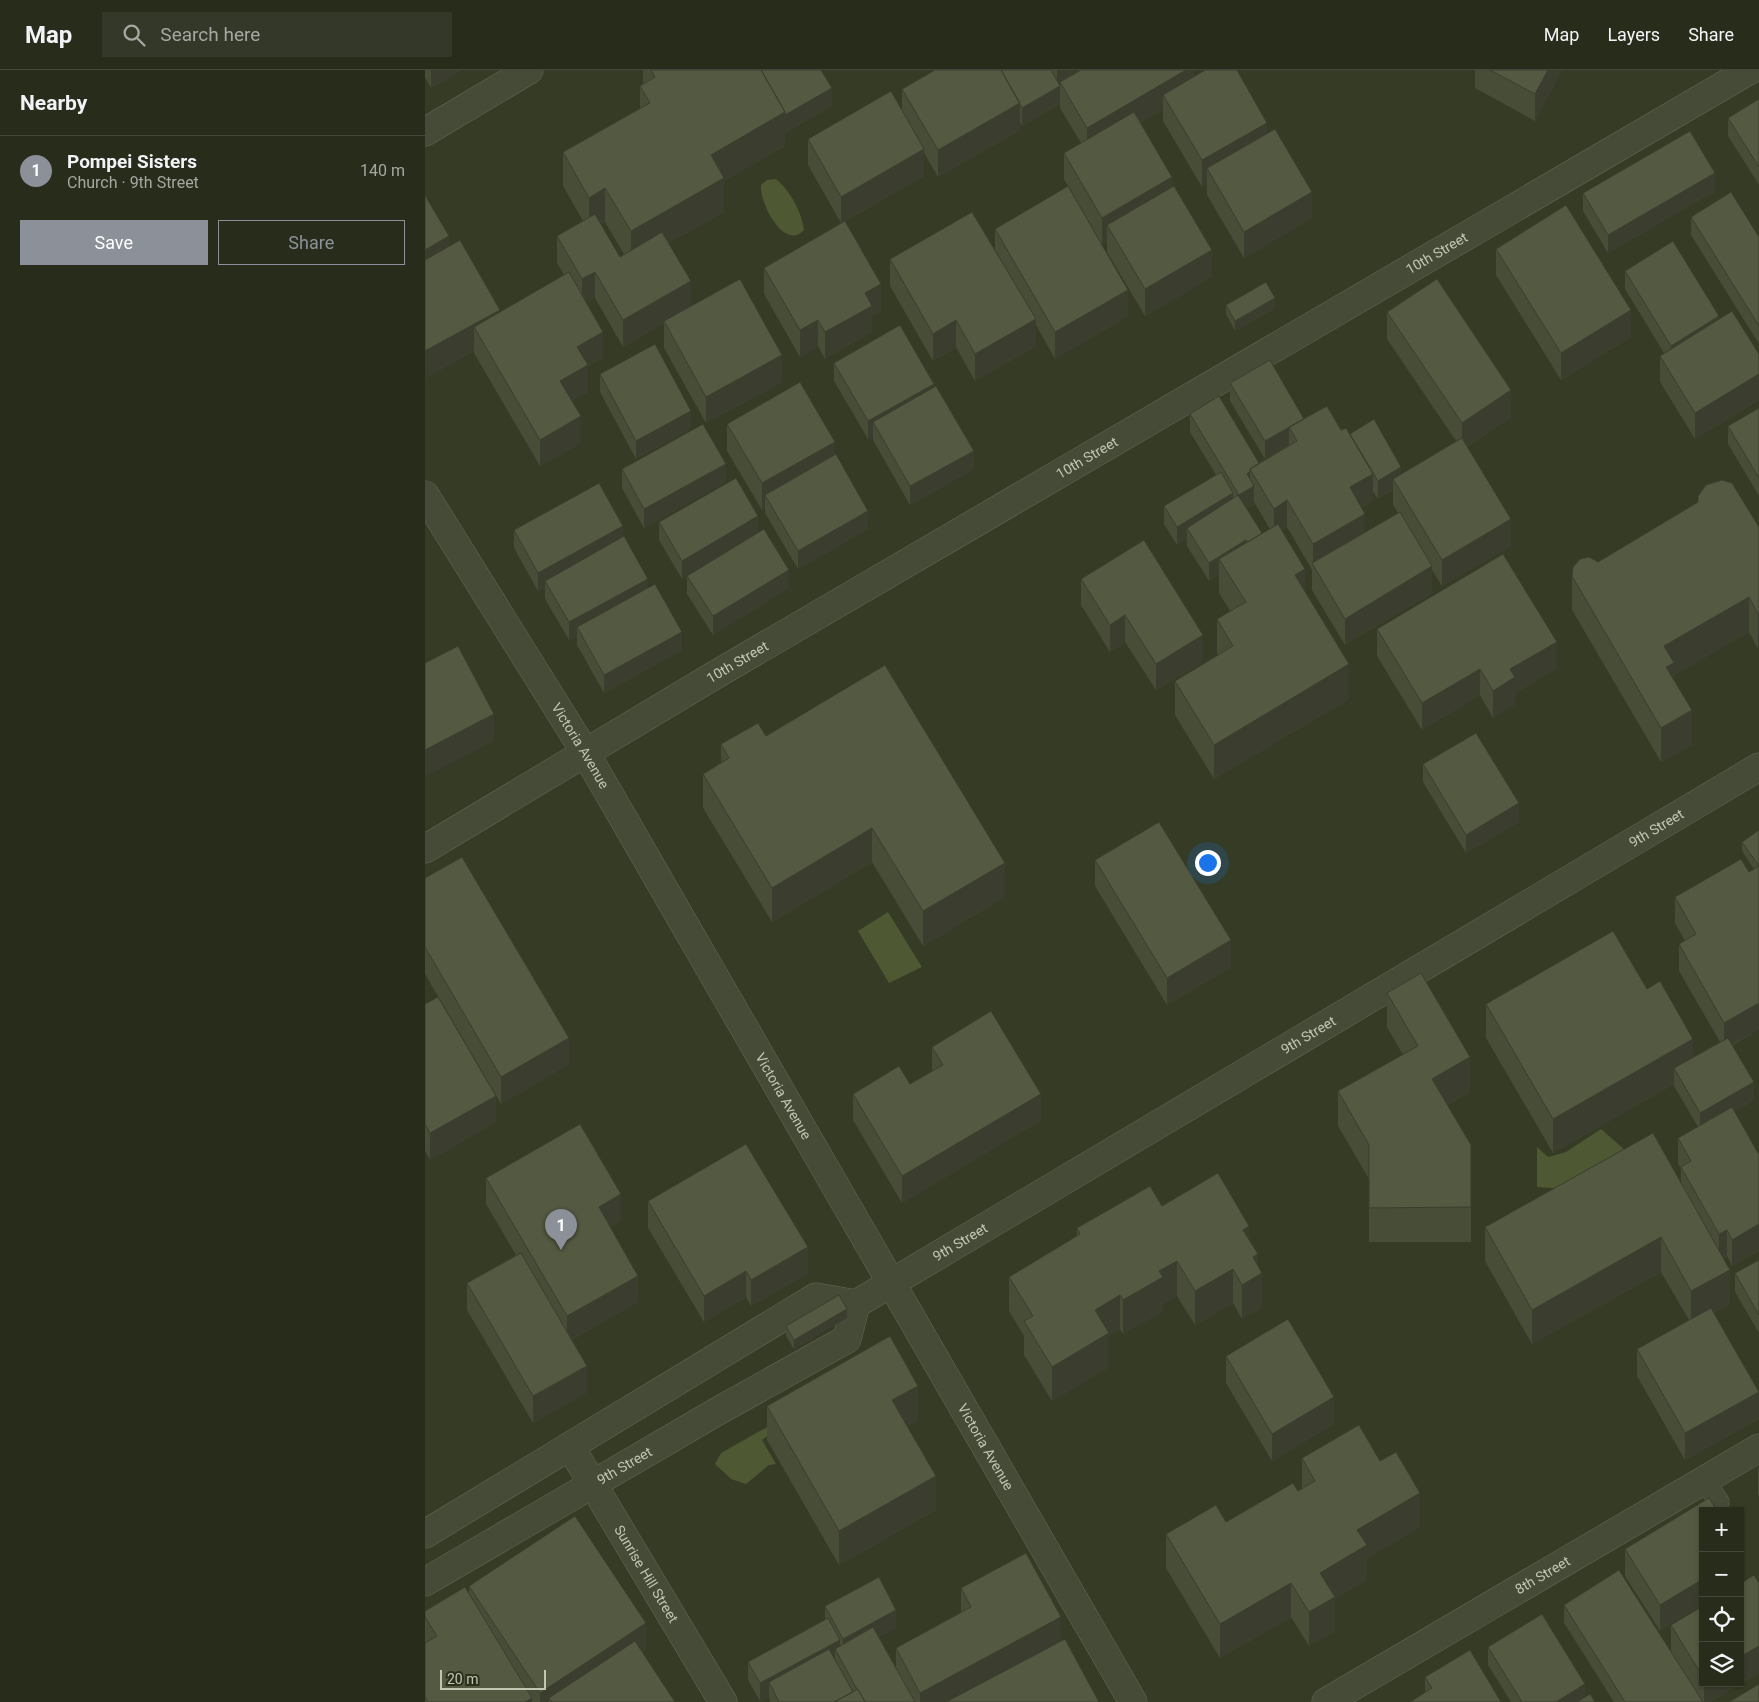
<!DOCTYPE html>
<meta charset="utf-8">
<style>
:root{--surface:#282c1b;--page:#343828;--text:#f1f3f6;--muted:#a5a7a3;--line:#44483a;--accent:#8c9099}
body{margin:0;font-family:Roboto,sans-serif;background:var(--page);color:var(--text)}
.controls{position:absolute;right:15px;bottom:15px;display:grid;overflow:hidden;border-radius:0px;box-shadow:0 1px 4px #0004}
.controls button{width:45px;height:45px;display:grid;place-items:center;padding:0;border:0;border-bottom:1px solid var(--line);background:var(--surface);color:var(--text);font:25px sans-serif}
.scale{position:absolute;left:15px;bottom:12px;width:106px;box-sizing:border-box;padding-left:5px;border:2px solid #c1c6b3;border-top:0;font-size:14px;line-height:18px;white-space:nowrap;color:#c1c6b3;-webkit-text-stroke:4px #2b301d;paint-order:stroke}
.you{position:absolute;left:782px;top:792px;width:18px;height:18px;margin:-12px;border:4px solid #fff;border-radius:50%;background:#1a73e8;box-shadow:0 0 0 8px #1a73e833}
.badge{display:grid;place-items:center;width:32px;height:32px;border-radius:50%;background:var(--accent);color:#fff;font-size:16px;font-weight:700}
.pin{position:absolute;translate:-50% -41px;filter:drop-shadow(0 1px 2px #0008)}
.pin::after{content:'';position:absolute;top:26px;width:18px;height:15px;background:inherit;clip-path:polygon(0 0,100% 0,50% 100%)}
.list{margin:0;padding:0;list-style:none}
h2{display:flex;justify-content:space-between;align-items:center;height:65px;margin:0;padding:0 20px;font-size:21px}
h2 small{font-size:16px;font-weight:400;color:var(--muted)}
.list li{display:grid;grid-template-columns:32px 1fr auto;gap:15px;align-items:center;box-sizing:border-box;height:70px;padding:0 20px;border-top:1px solid var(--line)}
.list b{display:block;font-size:19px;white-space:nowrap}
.list p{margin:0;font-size:16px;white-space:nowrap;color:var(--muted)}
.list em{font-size:16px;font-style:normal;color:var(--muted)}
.actions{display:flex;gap:10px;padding:15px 20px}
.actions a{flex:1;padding:11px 0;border:1px solid var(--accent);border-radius:0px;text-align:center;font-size:18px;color:var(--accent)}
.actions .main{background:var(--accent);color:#fff}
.icon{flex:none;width:28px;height:28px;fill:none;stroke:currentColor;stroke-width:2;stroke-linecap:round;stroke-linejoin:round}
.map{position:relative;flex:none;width:1334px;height:1632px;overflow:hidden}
header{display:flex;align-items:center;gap:30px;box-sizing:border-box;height:70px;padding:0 25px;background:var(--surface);border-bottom:1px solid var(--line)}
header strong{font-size:24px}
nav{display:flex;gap:28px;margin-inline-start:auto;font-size:18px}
.search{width:350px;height:45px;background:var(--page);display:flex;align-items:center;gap:12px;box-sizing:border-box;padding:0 18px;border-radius:0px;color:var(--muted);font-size:19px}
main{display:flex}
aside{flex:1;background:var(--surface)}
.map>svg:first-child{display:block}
.water{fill:#4e5832}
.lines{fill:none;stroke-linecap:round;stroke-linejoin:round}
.service-casing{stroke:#646956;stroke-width:21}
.minor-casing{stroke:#646956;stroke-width:29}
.service{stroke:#464b38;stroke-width:20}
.minor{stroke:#464b38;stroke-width:28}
.wall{fill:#484d38;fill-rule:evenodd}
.shaded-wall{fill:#3b3e2e}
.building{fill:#545941;stroke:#3b3e2e}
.labels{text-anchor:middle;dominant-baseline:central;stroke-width:4;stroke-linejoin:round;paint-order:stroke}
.street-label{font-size:14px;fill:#c1c6b3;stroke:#2b301d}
</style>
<header>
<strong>Map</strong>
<div class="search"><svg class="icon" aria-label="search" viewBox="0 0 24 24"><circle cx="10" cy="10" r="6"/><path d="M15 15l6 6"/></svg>Search here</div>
<nav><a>Map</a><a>Layers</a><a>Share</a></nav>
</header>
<main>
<aside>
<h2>Nearby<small></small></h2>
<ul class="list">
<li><span class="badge">1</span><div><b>Pompei Sisters</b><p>Church · 9th Street</p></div><em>140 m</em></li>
</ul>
<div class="actions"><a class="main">Save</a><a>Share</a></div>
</aside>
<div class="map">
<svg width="1334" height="1632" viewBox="0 0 1334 1632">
<rect width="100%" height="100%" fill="#353b24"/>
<path class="water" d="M351,109C365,120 377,143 379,160C359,182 334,132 336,115L342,110Z
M463,842L497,897L464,913L433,861Z
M1176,1059L1200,1080L1140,1119L1112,1117V1077L1123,1087L1141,1082Z
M351,1352L356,1356L337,1370L351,1394L344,1395L321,1414L306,1409L290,1394L296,1383Z"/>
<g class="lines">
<defs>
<path id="service" d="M1279,1410L1294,1432"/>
<g id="minor">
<path d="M0,62L104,0"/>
<path id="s1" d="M0,425L160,682L708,1632"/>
<path id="s2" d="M0,779L290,605L1325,0"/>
<path id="s3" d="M145,1376L298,1632"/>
<path id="s4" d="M0,1464L391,1227L431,1234L1334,697"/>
<path id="s5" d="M0,1512L293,1341L422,1269L431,1234"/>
<path id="s6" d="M901,1632L1334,1378"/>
</g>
</defs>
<use href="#service" class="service-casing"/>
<use href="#minor" class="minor-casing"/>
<use href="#service" class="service"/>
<use href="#minor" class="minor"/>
</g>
<path class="wall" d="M0,0H36L6,18L0,7Z
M218,0H396L407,36L360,63V76L299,111V142L244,173L266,236L357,312L281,353L239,278V253L198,277L170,228L161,233L178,288L163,297V322L147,331L156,373L115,396L49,283V281L0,308V125L24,177L75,242L139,205L132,193V166L158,151L138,116V82L215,38V16L218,14ZM180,152L199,184L195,187L176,155Z
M510,0H769V7L842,63L887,148L819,188L782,125V114L777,117L738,51V40L715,53L747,117L787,207L720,246L682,182V172L677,175L639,109V83L656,73L635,38V34L597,56L595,52V60L513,107L499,83V106L420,151L456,241L447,246V262L400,289L393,276L375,287L339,224V198L416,153L383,95V69L477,41V19Z
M1050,0H1137L1110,51L1050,18Z
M1334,29V115L1303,66V48Z
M1290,121L1183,183L1158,141V123Z
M1266,147L1334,167V274L1266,165Z
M570,159L703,246L630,289L611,255V276L550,311L531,277L508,291L465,216V189L570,180Z
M1071,179L1206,267L1136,310L1071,205Z
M1200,201L1294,249L1334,284V330L1270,369L1235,312V286L1239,283L1200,219Z
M801,235L850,238L810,261L801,244Z
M962,242L1086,347L1042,377L1086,476L1017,516L1007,500V523L920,575L887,520V500L862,457L857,460L880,521L924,629L789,709L750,645V611L793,585L792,583V549L805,541L794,523V505L784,511L762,476V469L752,475L739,454V436L791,405L765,362V344L834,393L864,375L840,389L805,331V313L879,349L916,360L925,364L976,404L1031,371L962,269ZM968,420V435L973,443L940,462L936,438L948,430V422L953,429ZM829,432L845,459L837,463L822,439L829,435Z
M409,293L509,317L549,399L485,435L448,370V366L443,369L409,311Z
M175,304L266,359L211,389L175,322Z
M1334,338V426L1303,374V356Z
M302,354L410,385L443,459L373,499L340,443V438L337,440L302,381Z
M197,399L301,412L219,458L197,418Z
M234,452L333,463L364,518L288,565L262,524V506L257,509L234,470Z
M1334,457L1333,579L1324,562L1249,605V611L1267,675L1236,692L1147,540V506L1173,492Z
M89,460L198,467L223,518L257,580L179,623L152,575V566L144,570L120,529V518L113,521L89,478Z
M656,509L778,592L731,620L700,572L685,582L656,535Z
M952,559L1132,598L1090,623V634L1068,648L1055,625L997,660L952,586Z
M341,666L580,827L498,876L447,792L347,852L278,738V704L296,693V674Z
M998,694L1094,752L1041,783L998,712Z
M1334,760V959L1308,975L1329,1030L1309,1042L1333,1083H1334V1181L1307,1196L1302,1186L1298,1188L1305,1234L1289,1243L1334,1349L1260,1390L1212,1306V1279L1264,1250L1236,1202L1107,1274L1060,1191V1157L1256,1113V1099L1253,1094V1068L1273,1057L1249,1016V1014L1128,1083L1061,968V934L1222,919L1268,987L1295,972L1254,901V874L1260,871L1250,853V827L1324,802L1329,799L1317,781V772Z
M670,790L806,897L742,935L670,816Z
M0,808L144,994L76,1034L0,904Z
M962,923L1045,1022L1022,1035L1046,1075V1172H944V1109L913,1056V1021L978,985L962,957Z
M0,934L71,1052L5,1090L0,1081Z
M507,977L616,1050L477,1133L428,1050V1024L485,1014L507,1001Z
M61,1108L196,1151L185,1157L213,1232L147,1270L162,1322L108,1353L42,1240V1213L91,1185L61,1134Z
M223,1131L383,1203L326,1236L321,1227L279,1252L223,1158Z
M737,1136L824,1170L833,1196L837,1237L817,1249L808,1233L770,1255L752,1226L738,1234V1241L698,1264L695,1259L684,1265V1297L627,1331L599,1285V1266L584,1241V1207L652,1166V1158Z
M1334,1190V1263L1310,1222V1203Z
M422,1248L369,1279L361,1266V1256Z
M801,1286L909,1354L847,1391L801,1313Z
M342,1336L493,1350L482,1356L511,1440L414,1495L342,1370Z
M877,1388L995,1457L942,1488V1510L910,1528V1561L884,1576L866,1547L795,1588L741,1498V1464L801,1452L873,1421L877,1419Z
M1333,1398H1334V1426L1333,1425Z
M1284,1428L1235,1561L1200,1506V1479Z
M1334,1513V1603L1285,1632H1189L1139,1553V1535L1246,1581V1555L1278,1536V1613H1315Z
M44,1516L221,1580L217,1582L250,1632H0V1541L44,1522Z
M536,1518L636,1570L674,1632H345L344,1627L335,1631L323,1610V1592L400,1550V1536L471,1558L454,1567L471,1598V1578L536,1543Z
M1063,1577L1160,1627L1170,1632H1086L1063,1595Z
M1000,1607L1076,1632L1000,1623Z"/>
<path class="shaded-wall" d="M6,0H36L6,18Z
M632,0H673L635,12V34L597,56V38L632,18Z
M761,0H769V22L738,25V40L662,84V58Z
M1123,0H1137L1110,51V24Z
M407,18V36L360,63V76L299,111V142L206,195V161L286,85L360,42Z
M595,33V60L513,107V80Z
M842,53V79L782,98V114L777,117V90Z
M499,79V106L416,153V127Z
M1290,103V121L1183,183V165Z
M747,107V134L682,155V172L677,175V148Z
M180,118V152L164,162V128Z
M887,122V148L819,188V162Z
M24,166V192L0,207V180Z
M787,180V207L720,246V219Z
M170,202V228L157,235V209Z
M266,211V238L239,251V253L198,277V250Z
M456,214V241L447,246V262L400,289V262L440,223Z
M703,220V246L630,289V262Z
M850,228V238L810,261V251Z
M75,240V266L49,257V281L0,308V281Z
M1206,240V267L1136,310V283Z
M1294,246V265L1246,294V276Z
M611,249V276L550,311V284Z
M393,250V276L375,287V260Z
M531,250V277L508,291V264Z
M178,262V288L163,297V322L135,338V311L152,277Z
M357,285V312L281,353V327Z
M1334,304V330L1270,369V343Z
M509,314V332L448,352V366L443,369V351Z
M1086,320V347L1037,380V353Z
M266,341V359L211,389V371Z
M156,346V373L115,396V370Z
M864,357V375L840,389V371Z
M410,372V399L340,425V438L337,440V413Z
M549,381V399L485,435V416Z
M301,394V412L219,458V439Z
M976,397V415L968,409V420L953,429V411Z
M825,401V419L829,416V435L814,443V425L822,404Z
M948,404V430L925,444V417Z
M808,423V441L762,458V469L752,475V457Z
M862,430V457L849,465V439Z
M443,441V459L373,499V481Z
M940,444V470L888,494V474Z
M333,446V465L257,509V491Z
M1086,449V476L1017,516V490Z
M198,456V474L120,511V518L113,521V503Z
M821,470V488L794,489V505L784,511V493Z
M1007,496V523L920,575V549Z
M880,499V533L870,505Z
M364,500V518L288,565V546Z
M223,509V527L152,557V566L144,570V552Z
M1324,527V562L1249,605V627L1241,632L1239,576Z
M1333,544H1334V578L1333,579Z
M700,545V572L685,582V555Z
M257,562V580L179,623V605Z
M778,565V592L731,620V594Z
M1132,572V598L1090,623V634L1068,648V621L1085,599Z
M924,594V629L789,709V675Z
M1055,599V625L997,660V633Z
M1267,640V675L1236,692V658Z
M69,644V671L0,707V680Z
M1094,733V752L1041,783V765Z
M447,758V792L347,852V818Z
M580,793V827L498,876V841Z
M806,870V897L742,935V908Z
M1334,933V959L1299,979V953Z
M144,968V994L76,1034V1007Z
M1268,969V1003L1249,998V1014L1128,1083V1049Z
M1045,987V1022L1007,1043V1009Z
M1329,1012V1030L1275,1062V1043Z
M616,1024V1050L477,1133V1106Z
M71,1026V1052L5,1090V1063Z
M196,1124V1151L174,1164V1137Z
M1334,1154V1181L1307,1196V1170Z
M824,1156V1190L818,1160Z
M1302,1160V1186L1294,1190V1164Z
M1236,1167V1202L1107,1274V1240Z
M383,1177V1203L326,1236V1210Z
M833,1184V1206L837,1203V1237L817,1249V1215L828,1187Z
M752,1191V1226L738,1234V1241L698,1264V1230L734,1201Z
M808,1199V1233L770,1255V1221Z
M1305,1200V1234L1266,1255V1221Z
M321,1201V1227L279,1252V1226Z
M213,1206V1232L142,1273V1246Z
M695,1225V1259L684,1265V1297L627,1331V1297L670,1240Z
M422,1239V1248L369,1279V1270Z
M162,1296V1322L108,1353V1326Z
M493,1316V1350L467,1364V1330Z
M1334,1322V1349L1260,1390V1363Z
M909,1327V1354L847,1391V1364Z
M511,1406V1440L414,1495V1461Z
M995,1423V1457L942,1488V1510L910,1528V1561L884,1576V1542L895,1503L932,1460Z
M1318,1484V1510L1315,1512V1486Z
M1278,1509V1535L1235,1561V1535Z
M866,1513V1547L795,1588V1554Z
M471,1540V1558L418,1587V1569Z
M636,1547V1574L528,1632H495V1623Z
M221,1553V1580L141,1632L124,1628V1632H115V1623Z
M415,1570V1589L410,1579V1592L344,1612V1627L335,1631V1613Z
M1334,1576V1603L1285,1632H1279V1613H1315V1587Z
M1160,1614V1632H1131Z
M107,1628V1632H100Z"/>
<path class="building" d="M226,0H336L360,42L286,85L299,108L206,161L180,118L164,128L138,82L225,33L215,16L230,7Z
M336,0H396L407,18L360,45V42Z
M510,0H576L595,33L513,80L477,19Z
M576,0H626L635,16L597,38Z
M656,0H761L662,58L635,12Z
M780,0H812L842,53L777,90L738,25Z
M1065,0H1123L1110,24Z
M466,21L499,79L416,127L383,69Z
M1334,29V97L1303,48Z
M709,42L747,107L677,148L639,83Z
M850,59L887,122L819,162L782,98Z
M1265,61L1290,103L1183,165L1158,123Z
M643,116L703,220L630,262L570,159Z
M749,116L787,180L720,219L682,155Z
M1306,122L1334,167V256L1266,147Z
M0,125L24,166L0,180Z
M1141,135L1206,240L1136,283L1071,179Z
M547,142L611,249L550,284L531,250L508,264L465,189Z
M170,144L195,187L237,162L266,211L198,250L170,202L157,209L132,166Z
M420,151L456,214L440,223L447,236L400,262L393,250L375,260L339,198Z
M35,170L75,240L0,281V190Z
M1248,171L1294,246L1246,276L1200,201Z
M144,202L178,262L152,277L163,295L135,311L156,346L115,370L49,257Z
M315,209L357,285L281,327L239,251Z
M1012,209L1086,320L1037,353L962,242Z
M841,212L850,228L810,251L801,235Z
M1307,241L1334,284V304L1270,343L1235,286Z
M475,255L509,314L443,351L409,293Z
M230,274L266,341L211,371L175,304Z
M845,290L879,349L840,371L805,313Z
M375,312L410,372L337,413L302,354Z
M511,316L549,381L485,416L448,352Z
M794,326L834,393L825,399V401L822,404L829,416L814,425L765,344Z
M902,336L916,360L921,358L948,404L925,417L940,444L888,474L862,430L849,439L825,399L872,371L864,357Z
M1334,338V408L1303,356Z
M949,349L976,397L953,411L925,364Z
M278,354L301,394L219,439L197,399Z
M1037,368L1086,449L1017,490L968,409Z
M411,384L443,441L373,481L340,425Z
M796,402L808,423L752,457L739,436Z
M311,408L333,446L257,491L234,452Z
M1297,410L1307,413L1334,457V544H1333L1324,527L1239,576L1249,593L1241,597L1267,640L1236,658L1147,506L1148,497L1155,489L1164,487L1173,492L1273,432V426L1281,415Z
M174,413L198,456L113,503L89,460Z
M813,425L837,463L823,472L821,470L784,493L762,458Z
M975,442L1007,496L920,549L887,493Z
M853,454L880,499L870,505L924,594L789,675L750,611L808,576L792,549L821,532L794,489Z
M339,459L364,500L288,546L262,506Z
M199,466L223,509L144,552L120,511Z
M719,470L778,565L731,594L700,545L685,555L656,509Z
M1078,484L1132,572L1085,599L1090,607L1068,621L1055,599L997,633L952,559Z
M230,514L257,562L179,605L152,557Z
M33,576L69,644L0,680V593Z
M460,595L580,793L498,841L447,758L347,818L278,704L304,688L296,674L333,653L341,666Z
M1051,663L1094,733L1041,765L998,694Z
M734,752L806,870L742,908L670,790Z
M1334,760V796L1317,772Z
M37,787L144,968L76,1007L0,877V808Z
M1316,789L1324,802L1334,796V933L1299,953L1254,874L1271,864L1250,827Z
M1188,861L1222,919L1235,911L1268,969L1128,1049L1061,934Z
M996,903L1045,987L1007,1009L1046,1075V1137L944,1138V1075L913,1021L993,976L962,923Z
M13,927L71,1026L5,1063L0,1054V934Z
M566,941L616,1024L477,1106L428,1024L474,996L485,1014L518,995L507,977Z
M1303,968L1329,1012L1275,1043L1249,998Z
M1307,1037L1333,1083H1334V1154L1307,1170L1302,1160L1294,1164L1256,1097L1266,1091L1253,1068Z
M155,1054L196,1124L174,1137L213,1206L142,1246L61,1108Z
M1228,1063L1305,1200L1266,1221L1236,1167L1107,1240L1060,1157Z
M321,1074L383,1177L326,1210L321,1201L279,1226L223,1131Z
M793,1103L824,1156L818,1160L833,1184L828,1187L837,1203L817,1215L808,1199L770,1221L752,1191L734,1201L738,1207L698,1230L695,1225L670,1240L684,1263L627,1297L599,1251L608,1246L584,1207L655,1164L652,1158L725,1116L737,1136Z
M96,1183L162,1296L108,1326L42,1213Z
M1334,1190V1245L1310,1203Z
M414,1225L422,1239L369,1270L361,1256Z
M1286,1238L1334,1322L1260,1363L1212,1279Z
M863,1249L909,1327L847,1364L801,1286Z
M465,1266L493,1316L467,1330L511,1406L414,1461L342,1336Z
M934,1355L955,1391L971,1382L995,1423L932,1460L942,1475L895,1503L910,1527L884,1542L866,1513L795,1554L741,1464L791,1435L801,1452L868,1413L873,1421L890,1411L877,1388Z
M1284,1428L1292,1441H1278V1509L1235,1535L1200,1479Z
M150,1446L221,1553L115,1623L44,1516Z
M1315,1479L1318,1484L1315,1486Z
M601,1483L636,1547L495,1623L471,1578L546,1537L536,1518Z
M1194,1500L1278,1632H1200L1139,1535Z
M1329,1505L1334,1513V1576L1315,1587V1514Z
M454,1507L471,1540L418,1569L400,1536Z
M40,1517L107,1628L100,1632H3L0,1627V1573L12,1566L0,1547V1541Z
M1278,1536V1607L1246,1555Z
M1117,1544L1160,1614L1131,1632H1097L1063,1577Z
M403,1548L415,1570L335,1613L323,1592Z
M448,1557L490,1632H440L433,1619H432L410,1579Z
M640,1569L674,1632H521Z
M210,1571L250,1632H127L124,1628Z
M404,1579L428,1622L409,1632H354L344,1612Z
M1045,1580L1076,1632H985L1007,1618L1000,1607Z
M1334,1614V1632H1304Z
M433,1619L440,1632H409Z
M1165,1624L1170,1632H1152Z"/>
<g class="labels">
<g class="street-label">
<text stroke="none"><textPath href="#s2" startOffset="1174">10th Street</textPath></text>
<text stroke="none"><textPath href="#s2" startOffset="769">10th Street</textPath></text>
<text stroke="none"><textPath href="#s2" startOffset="364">10th Street</textPath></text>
<text stroke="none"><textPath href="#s1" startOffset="295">Victoria Avenue</textPath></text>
<text stroke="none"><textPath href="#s4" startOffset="1429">9th Street</textPath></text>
<text stroke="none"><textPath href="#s4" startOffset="1024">9th Street</textPath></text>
<text stroke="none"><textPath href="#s1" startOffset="700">Victoria Avenue</textPath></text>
<text stroke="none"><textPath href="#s4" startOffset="619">9th Street</textPath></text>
<text stroke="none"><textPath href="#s1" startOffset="1105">Victoria Avenue</textPath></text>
<text stroke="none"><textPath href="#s5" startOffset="231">9th Street</textPath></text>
<text stroke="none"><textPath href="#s3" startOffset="149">Sunrise Hill Street</textPath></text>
<text stroke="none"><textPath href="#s6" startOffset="251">8th Street</textPath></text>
</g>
</g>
</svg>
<div class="controls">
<button>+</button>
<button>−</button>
<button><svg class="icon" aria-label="locate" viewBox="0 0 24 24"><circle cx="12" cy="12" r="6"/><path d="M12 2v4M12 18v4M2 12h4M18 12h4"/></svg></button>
<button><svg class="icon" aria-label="layers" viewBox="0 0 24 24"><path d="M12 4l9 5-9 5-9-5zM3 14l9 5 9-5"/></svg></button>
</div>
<div class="scale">20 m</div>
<div class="you"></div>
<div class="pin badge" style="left:136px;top:1180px">1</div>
</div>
</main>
